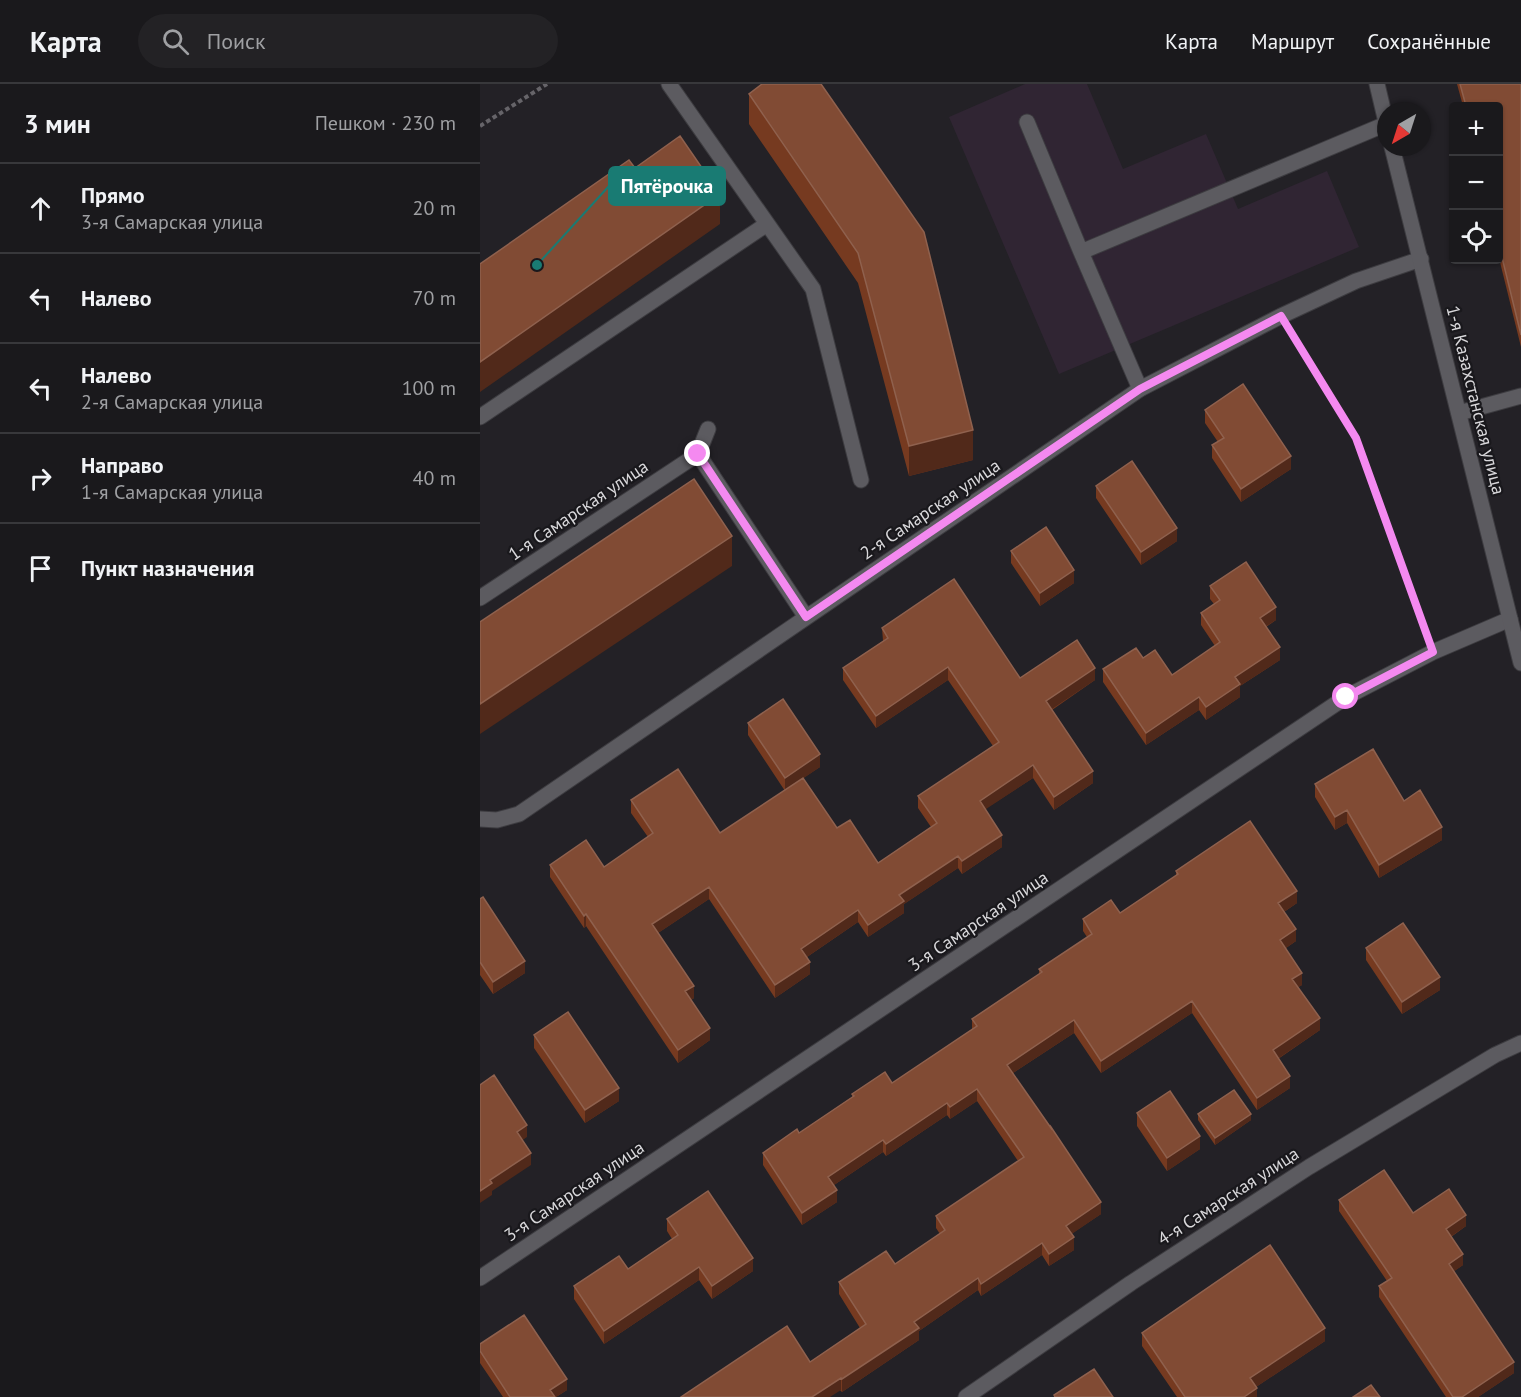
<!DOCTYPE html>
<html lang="ru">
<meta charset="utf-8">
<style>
:root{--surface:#1a191c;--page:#232225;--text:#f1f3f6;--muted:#9fa0a3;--line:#38383b}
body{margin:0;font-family:"PT Sans",sans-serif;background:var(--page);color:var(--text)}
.controls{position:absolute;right:18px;top:18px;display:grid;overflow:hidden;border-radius:6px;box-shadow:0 2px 4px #0004}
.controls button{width:54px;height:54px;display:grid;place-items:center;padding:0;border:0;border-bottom:2px solid var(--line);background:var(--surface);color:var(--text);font:30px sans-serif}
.compass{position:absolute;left:897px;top:18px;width:54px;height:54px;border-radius:50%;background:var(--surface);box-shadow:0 2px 4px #0004;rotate:219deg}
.stop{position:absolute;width:18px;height:18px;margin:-14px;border:4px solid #f489f0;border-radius:50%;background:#fff}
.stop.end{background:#f489f0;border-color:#fff;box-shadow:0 2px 6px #0008}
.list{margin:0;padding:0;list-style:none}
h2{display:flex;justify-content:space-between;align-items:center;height:78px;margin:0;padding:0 24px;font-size:26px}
h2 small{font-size:20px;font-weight:400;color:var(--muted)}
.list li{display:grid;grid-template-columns:39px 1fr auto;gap:18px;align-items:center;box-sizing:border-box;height:90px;padding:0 24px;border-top:2px solid var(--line)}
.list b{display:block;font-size:22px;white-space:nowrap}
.list p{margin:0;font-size:20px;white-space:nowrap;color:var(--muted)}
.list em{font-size:20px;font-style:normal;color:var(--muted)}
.icon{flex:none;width:33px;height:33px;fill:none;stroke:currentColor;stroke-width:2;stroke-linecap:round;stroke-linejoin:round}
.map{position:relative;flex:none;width:1041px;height:1313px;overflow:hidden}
header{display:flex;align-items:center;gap:36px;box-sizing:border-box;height:84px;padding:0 30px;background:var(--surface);border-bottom:2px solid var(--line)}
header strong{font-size:28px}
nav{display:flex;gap:33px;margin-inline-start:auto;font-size:21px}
.search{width:420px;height:54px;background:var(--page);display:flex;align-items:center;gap:15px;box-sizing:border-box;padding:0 21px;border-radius:33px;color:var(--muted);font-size:22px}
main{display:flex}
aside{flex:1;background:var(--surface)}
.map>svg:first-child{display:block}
.industrial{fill:#302533}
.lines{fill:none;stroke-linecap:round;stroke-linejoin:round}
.lane-casing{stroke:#3d3c40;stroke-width:17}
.street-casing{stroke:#3d3c40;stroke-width:17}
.secondary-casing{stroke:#3d3c40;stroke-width:17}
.path{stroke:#666469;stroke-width:4;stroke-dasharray:4.5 3;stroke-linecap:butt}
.lane{stroke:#5c5b60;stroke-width:15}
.street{stroke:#5c5b60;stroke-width:15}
.secondary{stroke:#5c5b60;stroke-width:15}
.wall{fill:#763a20}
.shaded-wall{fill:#51291a}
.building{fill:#814b34;stroke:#8f614e;stroke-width:1.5}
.route{stroke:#f489f0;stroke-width:8}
.labels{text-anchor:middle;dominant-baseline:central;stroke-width:4.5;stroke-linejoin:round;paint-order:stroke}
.street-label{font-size:18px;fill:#d9d8db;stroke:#19181c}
.leader{fill:none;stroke:#197b73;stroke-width:2}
.callout-dot{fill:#197b73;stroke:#19181c;stroke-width:2}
.callout{fill:#197b73;stroke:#197b73;stroke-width:2}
.callout-label{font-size:20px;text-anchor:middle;font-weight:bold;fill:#fff}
</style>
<header>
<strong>Карта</strong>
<div class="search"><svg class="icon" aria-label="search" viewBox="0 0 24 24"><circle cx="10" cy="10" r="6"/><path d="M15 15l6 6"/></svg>Поиск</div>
<nav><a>Карта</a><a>Маршрут</a><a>Сохранённые</a></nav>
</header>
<main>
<aside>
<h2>3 мин<small>Пешком · 230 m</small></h2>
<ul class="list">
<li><svg class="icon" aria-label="ahead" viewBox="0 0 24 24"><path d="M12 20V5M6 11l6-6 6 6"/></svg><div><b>Прямо</b><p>3-я Самарская улица</p></div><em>20 m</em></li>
<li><svg class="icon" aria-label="left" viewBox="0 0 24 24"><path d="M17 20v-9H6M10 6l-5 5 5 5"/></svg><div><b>Налево</b></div><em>70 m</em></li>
<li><svg class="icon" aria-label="left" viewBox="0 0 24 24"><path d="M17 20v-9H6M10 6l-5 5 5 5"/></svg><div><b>Налево</b><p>2-я Самарская улица</p></div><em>100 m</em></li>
<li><svg class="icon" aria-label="right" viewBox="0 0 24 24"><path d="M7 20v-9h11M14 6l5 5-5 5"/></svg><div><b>Направо</b><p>1-я Самарская улица</p></div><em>40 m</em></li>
<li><svg class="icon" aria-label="arrive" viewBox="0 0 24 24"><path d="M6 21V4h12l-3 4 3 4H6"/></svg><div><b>Пункт назначения</b></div></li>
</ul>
</aside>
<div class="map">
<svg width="1041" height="1313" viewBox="0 0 1041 1313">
<rect width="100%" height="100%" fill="#232126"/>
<path class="industrial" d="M545,0H607L643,85L726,50L758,125L847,87L879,163L579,290L469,33Z"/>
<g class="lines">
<defs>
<path id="lane" d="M189,0L333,205L381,396
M547,38L601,168
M660,305L601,168L906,40
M979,329L1041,312
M0,333L287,140"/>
<path id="street" d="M218,370L326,533
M0,514L218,370L228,345
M0,735L17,736L39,730L660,305L801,232L876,197L941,175
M0,1194L866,613L953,568L1030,535
M486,1313L651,1199L829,1083L1015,971L1041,959"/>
<path id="secondary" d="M897,0L906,38
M912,63L1041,579"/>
</defs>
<use href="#lane" class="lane-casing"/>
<use href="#street" class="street-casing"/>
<use href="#secondary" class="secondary-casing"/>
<path class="path" d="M0,42L67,0
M815,254L876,354L945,545"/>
<use href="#lane" class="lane"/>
<use href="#street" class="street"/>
<use href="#secondary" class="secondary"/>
</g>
<path class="wall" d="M341,0L493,376L429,392L378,199L269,40V10Z
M977,0H1041V263L1018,170V22H983Z
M725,326L811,385L761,418L732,374V361L738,358L725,339Z
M616,402L697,457L661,481L616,414Z
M531,467L594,499L560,522L531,479Z
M730,502L796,536L786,543L800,576L760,602V613L726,636L719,626L666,661L623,598V585L663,574L692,591L735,562L721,541V529L734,520L730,515Z
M402,544L540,594L615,596L572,626L613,699L574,726L553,694L505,725L522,763L482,790L478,784L424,820V829L388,853L378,838L327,873L330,890L295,914L229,815L178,849L214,914L211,916L230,956L198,979L106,842L104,844L70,793V781L124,783L168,753L151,729V716L240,749L305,707L268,651V639L340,683L323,694L357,744L398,779L451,743L438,724V712L513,662L468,596L396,644L363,596V584L403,557Z
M835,700L924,717L962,756L899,794L867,739L855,746L835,713Z
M696,787L817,819L804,828L816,857L806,864L822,901L818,903L840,946L798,975L810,1004L777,1026L712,929L621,989L594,949L533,989L621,1130L591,1150L594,1166L569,1182L562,1171L501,1212L498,1206L439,1247V1256L362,1308L330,1278L380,1244L359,1210V1198L415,1180L460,1150L456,1144V1132L538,1077L497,1017L470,1035L467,1031L406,1072L403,1068L354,1101L357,1118L322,1141L283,1081V1069L319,1049L372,1013V1010L412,999L492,946V935L559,890V885L607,853L603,847V835L640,829L696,792Z
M0,815L45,889L13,910L0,891Z
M886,864L960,906L922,930L886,876Z
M54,951L139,1017L105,1039L54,964Z
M657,1029L720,1065L687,1087L657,1042Z
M718,1030L771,1036L735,1061L718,1036Z
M859,1116L933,1129L986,1142L971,1153L983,1181L974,1187L1034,1289L998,1313H966L899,1213V1202L907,1197L859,1127Z
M187,1135L273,1187L232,1215L219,1196L124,1260L94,1215V1202L148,1185L192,1155L187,1147Z
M662,1249L845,1257L776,1303L777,1313H697L662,1262Z
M0,1260L87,1306L76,1313H23L0,1279Z"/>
<path class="shaded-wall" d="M240,110V140L0,308V278Z
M493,346V376L429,392V362Z
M811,372V385L761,418V405Z
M697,444V457L661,481V468Z
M252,452V482L0,650V620Z
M594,486V499L560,522V509Z
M796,523V536L780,546V534Z
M800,563V576L760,602V613L726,636V623L755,593Z
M468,583V596L396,644V632Z
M615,584V596L566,629V617Z
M719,613V626L666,661V649Z
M340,670V683L305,707V694Z
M553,681V694L500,729V717Z
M613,687V699L574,726V713Z
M867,726V739L855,746V733Z
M962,743V756L899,794V781Z
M522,751V763L482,790V777Z
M478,772V784L424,820V829L388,853V841L419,811Z
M229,803V815L172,853V840Z
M817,807V819L798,832V819Z
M378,826V838L321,877V865Z
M106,830V842L104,844V832Z
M816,845V857L800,868V856Z
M45,877V889L13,910V898Z
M330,878V890L295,914V901Z
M822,889V901L812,907V895Z
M960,893V906L922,930V918Z
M214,902V914L205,920V907Z
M712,917V929L621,989V977Z
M840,934V946L793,978V966Z
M594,936V949L527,993V981Z
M230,944V956L198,979V966Z
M810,992V1004L777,1026V1014Z
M139,1004V1017L105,1039V1026Z
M497,1005V1017L470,1035V1023Z
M467,1019V1031L406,1072V1060Z
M771,1030V1036L735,1061V1054Z
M47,1041V1053L37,1060V1048Z
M720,1052V1065L687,1087V1074Z
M403,1056V1068L348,1105V1093Z
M51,1069V1081L12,1107V1111L0,1119V1107L10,1096Z
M357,1106V1118L322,1141V1129Z
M621,1118V1130L586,1154V1142Z
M986,1131V1142L966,1156V1145Z
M594,1153V1166L569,1182V1170Z
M562,1159V1171L501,1212V1200Z
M983,1170V1181L969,1191V1180Z
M273,1174V1187L232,1215V1202Z
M219,1183V1196L124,1260V1247Z
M498,1194V1206L439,1247V1256L362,1308V1295L434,1238Z
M845,1244V1257L770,1307V1294Z
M1034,1278V1289L998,1313H982Z
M361,1294V1306L350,1313H332Z
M87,1295V1306L76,1313H70V1306Z
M777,1304V1313H764Z"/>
<path class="building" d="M282,0H341L444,148L493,346L429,362L378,169L269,10Z
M980,0H1041V251L1018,157V22H986Z
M200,52L240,110L0,278V180L149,76L155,84Z
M763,300L811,372L761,405L732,361L744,354L725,326Z
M652,377L697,444L661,468L616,402Z
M214,395L252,452L0,620V538Z
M566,443L594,486L560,509L531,467Z
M766,478L796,523L780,534L800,563L755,593L760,600L726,623L719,613L666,649L623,585L656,564L663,574L675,566L692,591L740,558L721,529L740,516L730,502Z
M474,495L540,594L597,556L615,584L566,617L613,687L574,713L553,681L500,717L522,751L482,777L478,772L419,811L424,817L388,841L378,826L321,865L330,878L295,901L229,803L172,840L214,902L205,907L230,944L198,966L106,830L104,832L70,781L106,756L124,783L173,749L151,716L198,685L240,749L323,694L357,744L370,736L398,779L457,739L438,712L519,658L468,583L396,632L363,584L408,554L402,544Z
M303,615L340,670L305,694L268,639Z
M893,665L924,717L940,706L962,743L899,781L867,726L855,733L835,700Z
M770,737L817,807L798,819L816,845L800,856L822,889L812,895L840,934L793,966L810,992L777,1014L712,917L621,977L594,936L527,981L571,1044V1043L621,1118L586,1142L594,1153L569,1170L562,1159L501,1200L498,1194L434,1238L439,1244L362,1295L361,1294L332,1313H201L307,1242L330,1278L386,1240L359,1198L406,1167L415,1180L465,1146L456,1132L544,1073L497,1005L470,1023L467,1019L406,1060L403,1056L348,1093L357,1106L322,1129L283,1069L317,1045L319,1049L374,1012L372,1010L405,988L412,999L497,942L492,935L562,888L559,885L612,850L603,835L631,816L640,829L698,790L696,787Z
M3,813L45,877L13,898L0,878V815Z
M923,839L960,893L922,918L886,864Z
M88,928L139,1004L105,1026L54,951Z
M14,991L47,1041L37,1048L51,1069L10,1096L12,1099L0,1107V1001Z
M754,1006L771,1030L735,1054L718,1030Z
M690,1007L720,1052L687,1074L657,1029Z
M904,1086L933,1129L969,1105L986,1131L966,1145L983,1170L969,1180L1034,1278L982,1313H973L899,1202L912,1194L859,1116Z
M228,1107L273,1174L232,1202L219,1183L124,1247L94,1202L139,1172L148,1185L198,1151L187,1135Z
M790,1161L845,1244L770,1294L777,1304L764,1313H705L662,1249Z
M44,1231L87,1295L70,1306L75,1313H30L0,1267V1260Z
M614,1285L633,1313H575L574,1311Z
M891,1301L900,1313H873Z"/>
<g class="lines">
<path class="route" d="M218,370L326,533L660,305L801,232L876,354L953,568L866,613"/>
</g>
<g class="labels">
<g class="street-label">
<text transform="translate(996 316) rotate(76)">1-я Казахстанская улица</text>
<text transform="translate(450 425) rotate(-34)">2-я Самарская улица</text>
<text transform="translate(98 426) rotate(-34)">1-я Самарская улица</text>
<text transform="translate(498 837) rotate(-34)">3-я Самарская улица</text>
<text transform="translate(94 1107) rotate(-34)">3-я Самарская улица</text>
<text transform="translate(748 1112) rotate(-33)">4-я Самарская улица</text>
</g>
</g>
<path class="leader" d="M57 181L129 102"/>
<circle class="callout-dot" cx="57" cy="181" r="6"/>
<rect class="callout" x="129" y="83" width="116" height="38" rx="6"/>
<g class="callout-label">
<text x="187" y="109">Пятёрочка</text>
</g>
</svg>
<div class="controls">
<button>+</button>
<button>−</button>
<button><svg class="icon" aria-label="locate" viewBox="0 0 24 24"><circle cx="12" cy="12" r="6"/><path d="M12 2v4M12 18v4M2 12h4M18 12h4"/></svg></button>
</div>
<svg class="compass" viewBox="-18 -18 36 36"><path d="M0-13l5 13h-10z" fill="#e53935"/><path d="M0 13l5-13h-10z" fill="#9fa0a3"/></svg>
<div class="stop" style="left:866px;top:613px"></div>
<div class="stop end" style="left:218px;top:370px"></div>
</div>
</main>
